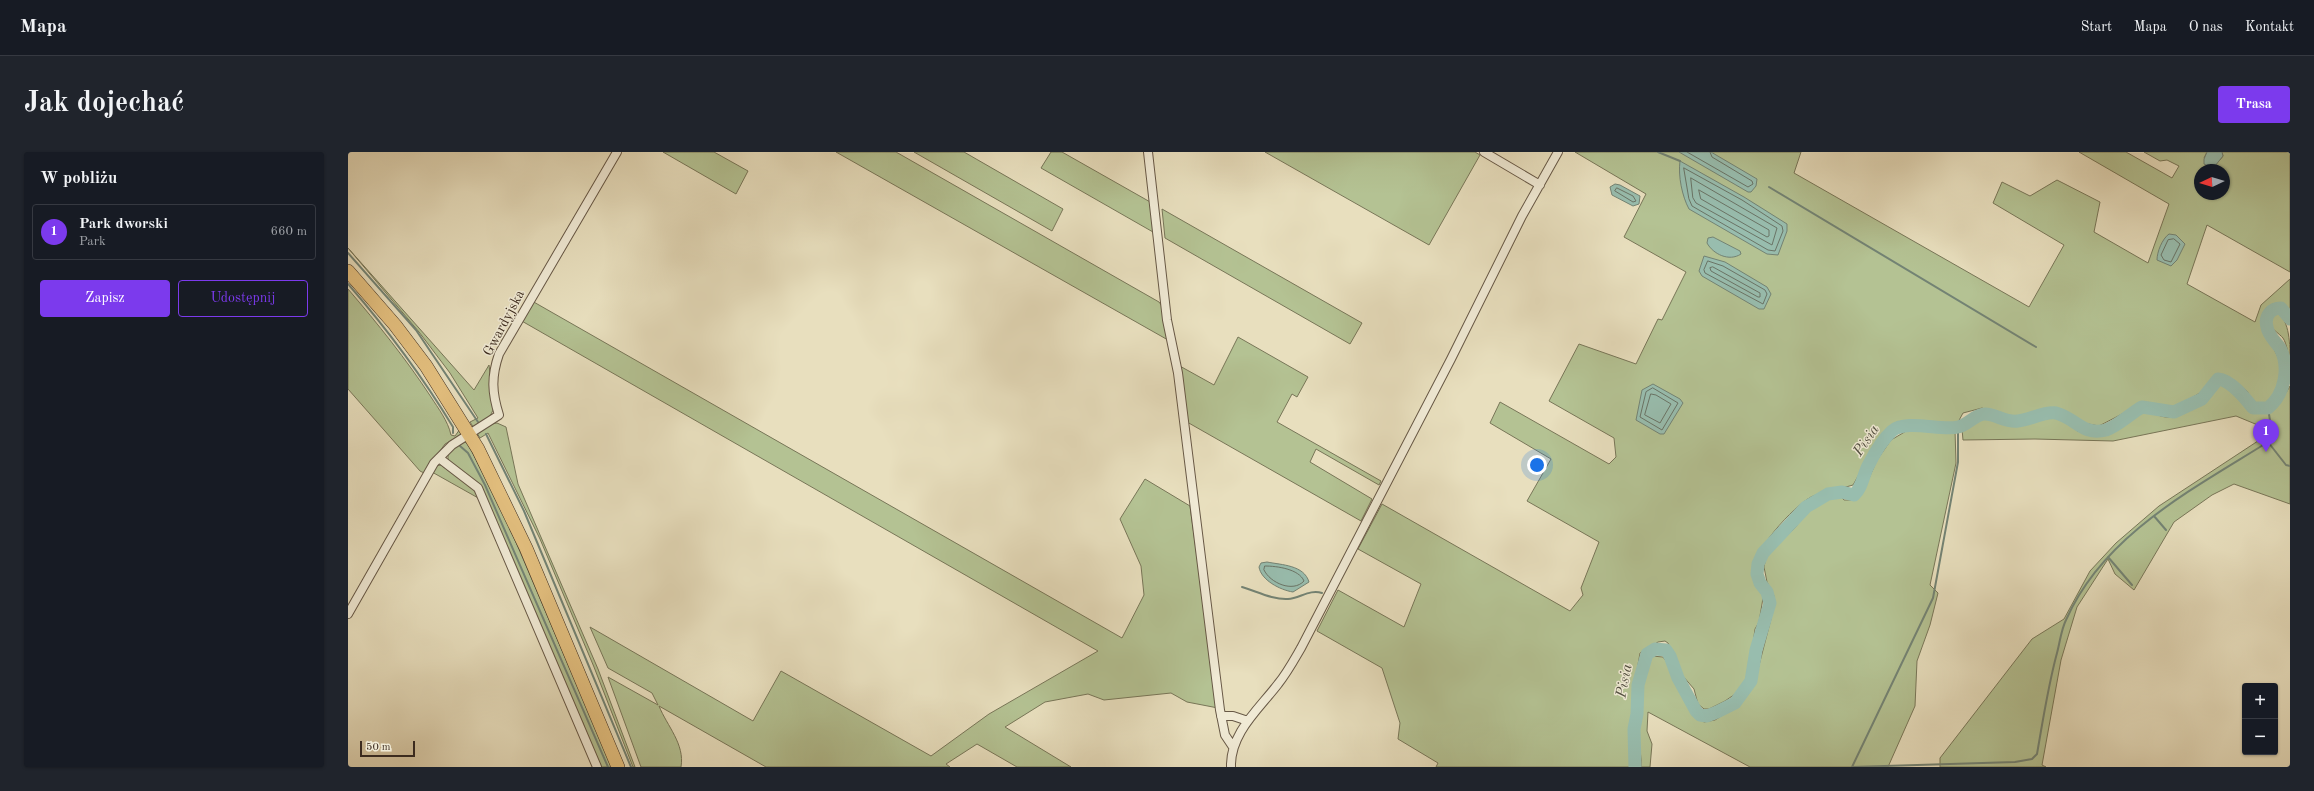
<!DOCTYPE html>
<html lang="pl">
<meta charset="utf-8">
<style>
:root{--surface:#171b24;--page:#20242c;--text:#f1f3f6;--muted:#9ea1a6;--line:#363941;--accent:#7c3aed}
body{margin:0;font-family:"Old Standard TT",serif;background:var(--page);color:var(--text)}
.controls{position:absolute;right:12px;bottom:12px;display:grid;overflow:hidden;border-radius:4px;box-shadow:0 1px 3px #0004}
.controls button{width:36px;height:36px;display:grid;place-items:center;padding:0;border:0;border-bottom:1px solid var(--line);background:var(--surface);color:var(--text);font:20px sans-serif}
.compass{position:absolute;left:1846px;top:12px;width:36px;height:36px;border-radius:50%;background:var(--surface);box-shadow:0 1px 3px #0004;rotate:266deg}
.scale{position:absolute;left:12px;bottom:10px;width:55px;box-sizing:border-box;padding-left:4px;border:2px solid #3c2b1e;border-top:0;font-size:11px;line-height:14px;white-space:nowrap;color:#3c2b1e;-webkit-text-stroke:3px #f0ead5;paint-order:stroke}
.you{position:absolute;left:1189px;top:313px;width:14px;height:14px;margin:-10px;border:3px solid #fff;border-radius:50%;background:#1a73e8;box-shadow:0 0 0 6px #1a73e833}
.badge{display:grid;place-items:center;width:26px;height:26px;border-radius:50%;background:var(--accent);color:#fff;font-size:13px;font-weight:700}
.pin{position:absolute;translate:-50% -33px;filter:drop-shadow(0 1px 2px #0008)}
.pin::after{content:'';position:absolute;top:21px;width:14px;height:12px;background:inherit;clip-path:polygon(0 0,100% 0,50% 100%)}
.list{margin:0;padding:0;list-style:none}
h2{display:flex;justify-content:space-between;align-items:center;height:52px;margin:0;padding:0 16px;font-size:17px}
h2 small{font-size:13px;font-weight:400;color:var(--muted)}
.list li{display:grid;grid-template-columns:26px 1fr auto;gap:12px;align-items:center;box-sizing:border-box;height:56px;margin:0 8px 8px;padding:0 8px;border:1px solid var(--line);border-radius:4px}
.list b{display:block;font-size:15px;white-space:nowrap}
.list p{margin:0;font-size:13px;white-space:nowrap;color:var(--muted)}
.list em{font-size:13px;font-style:normal;color:var(--muted)}
.actions{display:flex;gap:8px;padding:12px 16px}
.actions a{flex:1;padding:9px 0;border:1px solid var(--accent);border-radius:4px;text-align:center;font-size:14px;color:var(--accent)}
.actions .main{background:var(--accent);color:#fff}
.map{position:relative;flex:none;width:1942px;height:615px;overflow:hidden;border-radius:4px}
header{display:flex;align-items:center;gap:24px;box-sizing:border-box;height:56px;padding:0 20px;background:var(--surface);border-bottom:1px solid var(--line)}
header strong{font-size:19px}
nav{display:flex;gap:22px;margin-inline-start:auto;font-size:14px}
.intro{display:flex;align-items:center;justify-content:space-between;box-sizing:border-box;height:96px;padding:0 24px}
h1{margin:0;font-size:28px}
.button{padding:10px 18px;border-radius:4px;background:var(--accent);color:#fff;font-size:14px;font-weight:700}
main{display:flex;gap:24px;padding:0 24px}
aside{flex:1;background:var(--surface);border-radius:4px;box-shadow:0 1px 3px #0004}
.map>svg:first-child{display:block}
.green{fill:#b4c293;stroke:#787658;fill-rule:evenodd}
.water{fill:#98bdae;stroke:#738374}
.lines{fill:none;stroke-linecap:round;stroke-linejoin:round}
.shore{stroke:#6a7466;stroke-width:1}
.stream{stroke:#738374;stroke-width:2}
.river{stroke:#98bdae;stroke-width:13}
.street-casing{stroke:#675846;stroke-width:10}
.primary-casing{stroke:#3c2b1e;stroke-width:14}
.street{stroke:#f0ead5;stroke-width:8}
.primary{stroke:#e4c07f;stroke-width:13}
.labels{text-anchor:middle;dominant-baseline:central;stroke-width:3;stroke-linejoin:round;paint-order:stroke}
.street-label{font-size:14px;fill:#3c2b1e;stroke:#f0ead5}
.water-label{font-size:15px;font-style:italic;fill:#535042;stroke:#f0ead5}
</style>
<header>
<strong>Mapa</strong>
<nav><a>Start</a><a>Mapa</a><a>O nas</a><a>Kontakt</a></nav>
</header>
<div class="intro"><h1>Jak dojechać</h1><a class="button">Trasa</a></div>
<main>
<aside>
<h2>W pobliżu<small></small></h2>
<ul class="list">
<li><span class="badge">1</span><div><b>Park dworski</b><p>Park</p></div><em>660 m</em></li>
</ul>
<div class="actions"><a class="main">Zapisz</a><a>Udostępnij</a></div>
</aside>
<div class="map">
<svg width="1942" height="615" viewBox="0 0 1942 615">
<rect width="100%" height="100%" fill="#e8dfbe"/>
<filter id="stains"><feTurbulence type="fractalNoise" baseFrequency=".005" numOctaves="4"/><feColorMatrix values="0 0 0 0 .2 0 0 0 0 .09 0 0 0 0 .02 0 0 0 .5 -.17"/></filter>
<radialGradient id="worn" r=".72"><stop offset=".6" stop-color="#630" stop-opacity="0"/><stop offset="1" stop-color="#630" stop-opacity=".3"/></radialGradient>
<path class="green" d="M315,0H366L400,19L388,42Z
M488,0H548L811,150L817,158L820,188Z
M566,0H616L715,57L704,79Z
M703,0H714L804,51L805,80L693,16Z
M917,0H1127L1132,3L1081,93Z
M1227,0H1453L1446,21L1681,155L1716,93L1645,51L1654,30L1682,44L1709,28L1752,50L1746,80L1800,111L1821,52L1731,0H1778L1824,26L1831,14L1819,8L1812,9L1796,0H1859L1856,6L1872,8L1875,4L1874,0H1942V120L1859,73L1839,132L1907,170L1913,153L1942,127V159L1934,152H1925L1918,156L1915,175L1930,205L1934,219L1925,250L1910,253L1905,250L1899,239L1879,224L1873,223L1867,226L1855,239L1827,256L1795,251L1751,274L1735,271L1709,257L1687,259L1665,267L1634,256L1615,261L1609,272L1558,270L1541,275L1530,289L1505,333C1492,337 1475,339 1463,345C1446,354 1402,401 1405,422C1406,430 1411,435 1416,440L1411,470L1407,477L1400,528L1393,538L1377,549L1361,557H1356L1350,552L1346,537L1334,523L1320,491L1317,489L1310,490L1292,501L1287,530L1282,615H1088L1090,611L1050,587L1052,571L1034,516L969,479L990,438L1056,475L1073,432L1010,397L1034,352L1222,459L1235,443L1233,436L1251,390L1179,349L1203,307L1142,271L1152,250L1261,312L1268,305L1266,286L1201,249L1231,192L1288,212L1310,167L1314,168L1338,120L1276,85L1298,42ZM1852,18H1876V42H1852Z
M814,57L1014,171L1002,192L817,86Z
M0,96L126,238L141,213L146,254C144,266 135,270 126,276L122,270L130,266L102,221L71,180Z
M0,137C30,172 58,207 83,245C90,256 100,269 103,283L107,284L112,277L115,282L97,292L76,321L72,319L0,237Z
M184,149L774,486L796,443L793,414L772,367L797,327L842,354L870,556L839,550L823,541L756,548L740,542L697,550L657,575L723,615H669L629,592L598,612L602,615H418L311,554C319,574 337,592 333,615H293L260,525L310,553L304,541L260,516L242,475L405,569L433,519L583,604L641,562L750,499L172,168Z
M1929,160C1942,169 1942,193 1942,210C1940,203 1939,192 1935,186C1927,177 1912,172 1929,160Z
M890,185L960,225L949,245L944,242L929,270L1033,329L1031,333L968,297L962,310L1024,347L1013,369L839,270L830,213L866,233Z
M1875,232C1884,238 1898,255 1905,259C1920,268 1936,245 1942,234V352L1886,332L1864,343L1826,370L1786,438L1767,422L1760,407L1729,455L1713,508L1694,613L1698,615H1592V606L1684,487L1716,467L1742,419L1768,391L1811,354L1916,285L1917,276L1888,264L1765,289L1687,287L1615,288L1614,277L1631,265H1639L1659,272L1677,271L1709,264L1724,271L1729,279C1752,285 1759,281 1778,268C1782,266 1787,262 1791,260C1804,257 1814,269 1827,264C1838,259 1850,253 1860,246C1866,241 1867,235 1875,232Z
M149,271L158,275L170,332L250,517L287,615H285L246,515L192,387L140,281L132,286L129,281L143,272Z
M1560,278H1607L1608,311L1582,433L1590,441L1582,473L1569,509L1567,554L1540,615H1402L1300,560L1299,579L1304,592L1302,615H1293C1294,605 1291,597 1291,587C1291,567 1293,520 1304,504L1315,505C1331,524 1332,555 1356,570L1367,568L1381,559L1398,544L1408,525L1423,467L1426,444L1419,430L1416,415L1418,405L1428,392L1445,378L1464,355L1492,343L1496,348H1507L1514,342L1529,308L1543,288Z
M116,290H119L158,367L264,615H250L235,571L221,544L136,342L100,310V299Z
M93,313L128,339L132,347L84,320L87,314Z"/>
<path class="water" d="M1331,0H1363L1409,27L1408,34L1403,40H1400Z
M1859,0H1874L1875,4L1867,14L1862,15L1856,12V7Z
M1332,9L1396,45L1439,72V79L1430,103L1419,102L1341,57C1334,44 1330,24 1332,9Z
M1267,32L1272,33L1292,44L1291,52L1285,54L1264,43L1262,35Z
M1821,82L1828,83L1837,92L1829,108L1823,114L1809,108C1809,100 1814,87 1821,82Z
M1365,85L1392,99L1393,102C1381,110 1365,102 1359,91L1360,86Z
M1356,104L1377,110L1419,135L1423,142L1416,157H1411L1354,124L1351,119Z
M1305,232L1332,247L1335,251L1316,282H1312L1288,268L1294,238Z
M919,410C934,413 956,413 961,430L945,440C932,438 913,428 911,415L913,411Z"/>
<g class="lines">
<path class="shore" d="M1339,0L1400,35L1405,32L1404,29L1364,5L1362,0
M1336,16L1394,48L1434,74L1435,79L1427,99L1420,98L1344,54L1341,47Z
M1343,26L1429,76L1424,93L1348,51L1345,46Z
M1269,36L1285,44L1288,49L1285,50L1267,39Z
M1351,38L1421,78V84L1419,85L1353,47Z
M1826,87L1832,92L1823,110L1816,108L1813,103L1820,88Z
M1360,109L1375,114L1417,138L1419,142L1415,152L1357,121L1356,118Z
M1365,115L1412,141V145H1410L1363,119L1362,116Z
M1305,236L1330,251L1314,278L1292,265L1298,240Z
M1303,242L1308,243L1323,252L1312,271L1297,263Z
M917,414C929,414 951,417 956,429C945,441 922,431 916,418Z"/>
<path class="stream" d="M1310,0L1332,9
M1421,35L1688,195
M0,101L68,178L130,270
M0,132C39,177 74,224 105,275V281
M138,282L176,359L283,615
M1920,290L1938,313L1942,314
M112,294L120,301L137,333L260,615
M1806,364L1818,378
M1760,405L1784,433
M894,435C908,439 925,448 940,447C952,446 962,437 974,441
M1504,615L1667,610L1684,607L1689,602C1695,568 1700,534 1709,501C1712,490 1713,478 1718,468C1755,383 1845,337 1920,290L1924,281L1920,256
M1504,615L1585,446L1610,310V275"/>
<path class="river" d="M1287,615L1286,577L1289,562L1290,533L1299,502L1307,497L1318,498L1322,504L1330,526L1348,559L1352,563L1359,564L1369,560L1387,551L1403,529L1408,498L1422,451L1419,440L1412,431L1409,422L1410,412L1415,401L1458,355L1480,342L1494,340L1506,343C1514,336 1515,324 1520,314C1526,302 1535,287 1544,279C1558,267 1593,279 1610,275C1620,273 1627,262 1637,262C1648,262 1658,271 1670,269C1682,268 1696,259 1708,261C1728,266 1734,284 1758,278C1770,274 1783,261 1794,255L1826,260L1854,247L1870,227C1883,228 1897,246 1905,256H1920C1937,242 1942,215 1932,196C1927,189 1920,183 1919,175C1916,164 1923,156 1933,156L1942,167"/>
<defs>
<path id="street" d="M800,0L819,168L830,221L872,558L877,583L885,595
M1136,0L1192,33
M91,306L130,336L249,615
M0,462L86,311L104,293L151,263C144,241 143,225 151,202L269,0
M873,564H885L900,569
M883,615C882,581 911,557 930,532C939,521 946,508 953,496L1103,207L1174,64L1210,0"/>
<path id="primary" d="M0,119L47,173L78,214L130,297L178,396L270,615"/>
</defs>
<use href="#street" class="street-casing"/>
<use href="#primary" class="primary-casing"/>
<use href="#street" class="street"/>
<use href="#primary" class="primary"/>
</g>
<g class="labels">
<g class="street-label">
<text transform="translate(156 171) rotate(-62)">Gwardyjska</text>
</g>
<g class="water-label">
<text transform="translate(1519 289) rotate(-56)">Pisia</text>
<text transform="translate(1277 529) rotate(-79)">Pisia</text>
</g>
</g>
<rect width="100%" height="100%" filter="url(#stains)"/>
<rect width="100%" height="100%" fill="url(#worn)"/>
</svg>
<div class="controls">
<button>+</button>
<button>−</button>
</div>
<svg class="compass" viewBox="-18 -18 36 36"><path d="M0-13l5 13h-10z" fill="#e53935"/><path d="M0 13l5-13h-10z" fill="#9ea1a6"/></svg>
<div class="scale">50 m</div>
<div class="you"></div>
<div class="pin badge" style="left:1918px;top:300px">1</div>
</div>
</main>
